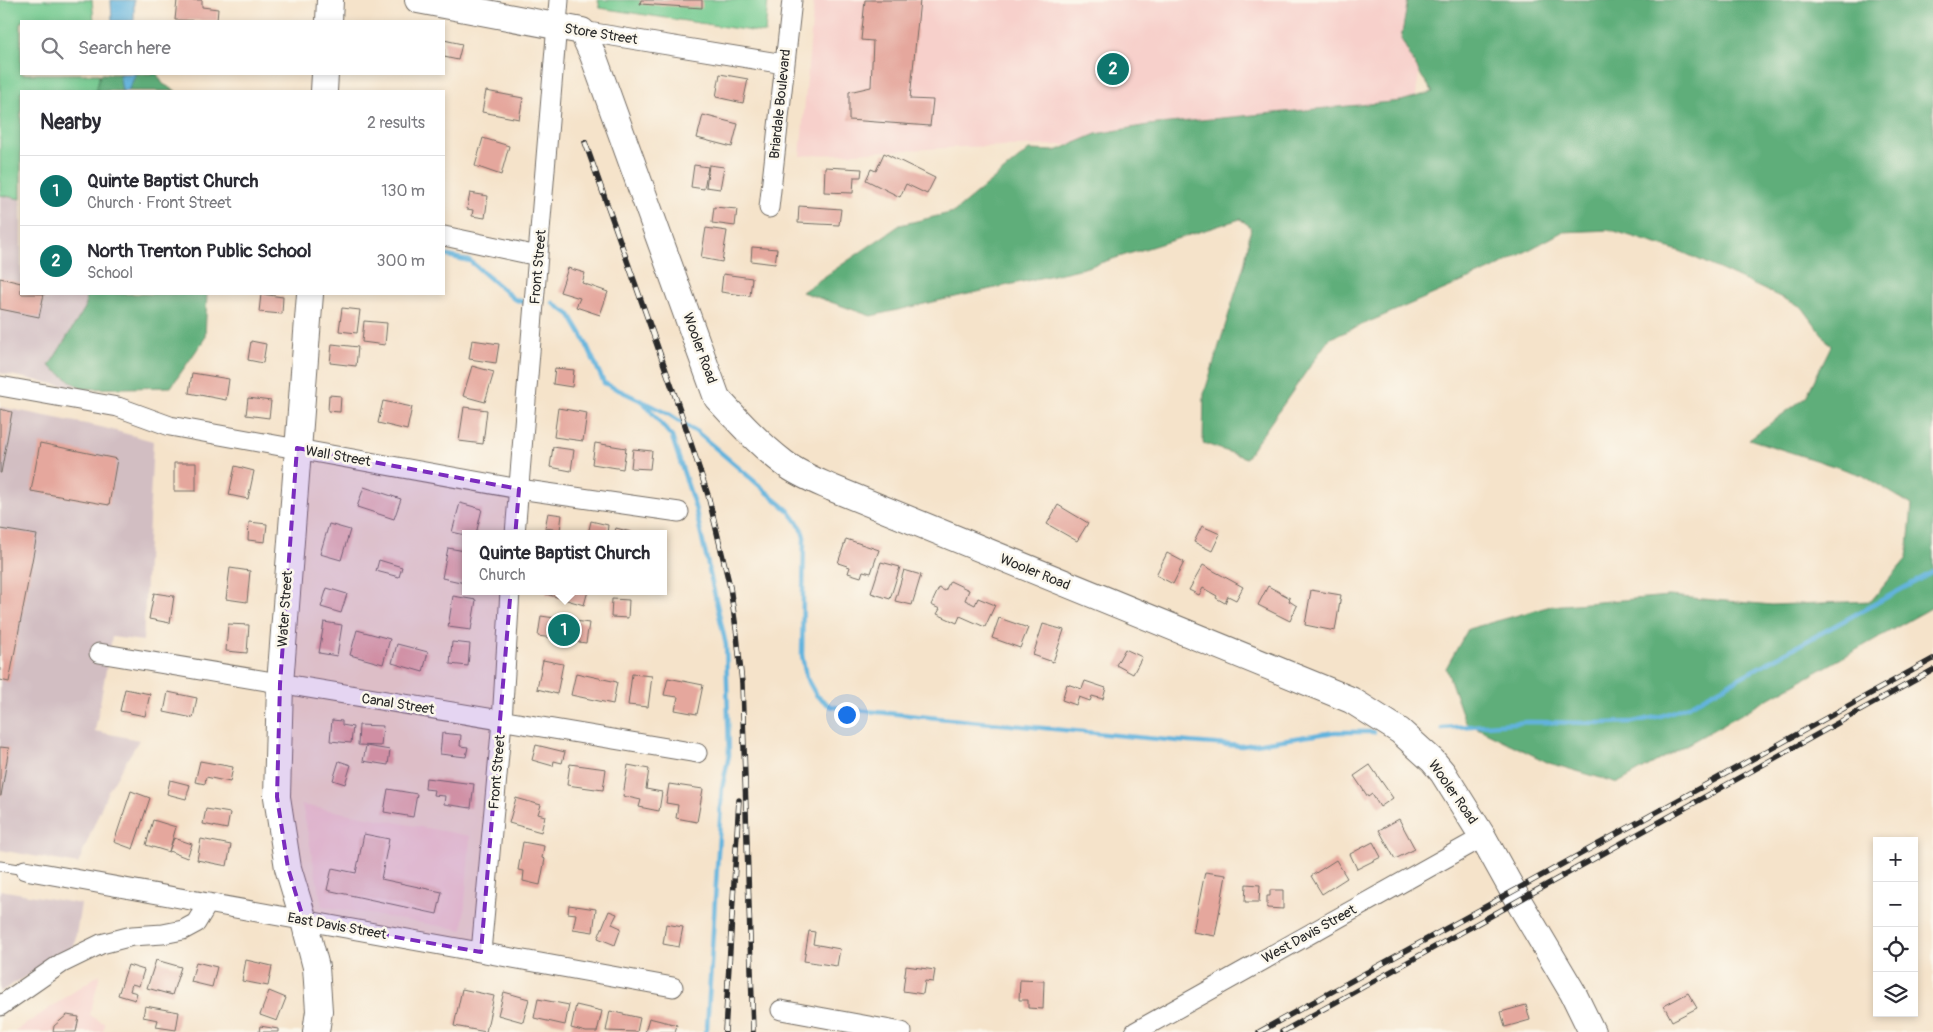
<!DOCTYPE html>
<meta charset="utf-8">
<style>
:root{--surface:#fff;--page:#f2f2f3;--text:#2b2b33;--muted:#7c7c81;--line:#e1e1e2;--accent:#0f766e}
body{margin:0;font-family:Pangolin,sans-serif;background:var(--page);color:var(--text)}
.controls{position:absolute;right:15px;bottom:15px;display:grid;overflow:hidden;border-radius:0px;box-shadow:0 2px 8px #0003}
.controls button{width:45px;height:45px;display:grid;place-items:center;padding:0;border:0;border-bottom:1px solid var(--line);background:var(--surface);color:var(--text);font:25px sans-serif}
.you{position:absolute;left:846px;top:714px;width:18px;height:18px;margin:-12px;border:4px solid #fff;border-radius:50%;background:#1a73e8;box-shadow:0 0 0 8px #1a73e833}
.badge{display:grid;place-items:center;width:32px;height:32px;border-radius:50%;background:var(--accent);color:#fff;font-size:16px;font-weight:700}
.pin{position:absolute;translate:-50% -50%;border:2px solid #fff;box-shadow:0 1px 5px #0006}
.popup{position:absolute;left:462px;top:530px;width:205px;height:65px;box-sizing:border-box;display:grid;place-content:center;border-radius:0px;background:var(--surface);filter:drop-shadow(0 1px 4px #0005);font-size:16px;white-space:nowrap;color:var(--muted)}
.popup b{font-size:19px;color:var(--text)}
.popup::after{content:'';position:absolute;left:50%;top:100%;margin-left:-10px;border:10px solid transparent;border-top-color:var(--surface)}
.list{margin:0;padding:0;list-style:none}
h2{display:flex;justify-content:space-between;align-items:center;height:65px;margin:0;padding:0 20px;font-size:21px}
h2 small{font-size:16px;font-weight:400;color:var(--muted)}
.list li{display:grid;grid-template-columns:32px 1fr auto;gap:15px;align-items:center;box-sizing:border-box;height:70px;padding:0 20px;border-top:1px solid var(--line)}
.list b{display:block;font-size:19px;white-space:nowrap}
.list p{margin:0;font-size:16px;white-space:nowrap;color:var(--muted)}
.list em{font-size:16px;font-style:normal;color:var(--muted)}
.icon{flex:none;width:28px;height:28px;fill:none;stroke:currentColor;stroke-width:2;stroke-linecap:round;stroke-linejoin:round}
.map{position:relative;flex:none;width:1933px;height:1032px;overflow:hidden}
.search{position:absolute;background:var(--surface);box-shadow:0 2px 8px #0003;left:20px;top:20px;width:425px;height:55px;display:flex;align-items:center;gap:12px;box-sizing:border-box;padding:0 18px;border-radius:0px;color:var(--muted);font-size:19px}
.panel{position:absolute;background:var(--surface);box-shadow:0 2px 8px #0003;left:20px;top:90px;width:425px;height:205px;border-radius:0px}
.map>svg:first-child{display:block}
.built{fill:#f7d0cb}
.industrial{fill:#d2bec2}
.green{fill:#73ca90;stroke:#4f7a5e}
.forest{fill:#5eae7a;stroke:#446c52}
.water{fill:#62b3dd;stroke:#466f84}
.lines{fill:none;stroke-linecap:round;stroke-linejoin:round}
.stream{stroke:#62b3dd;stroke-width:4.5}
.building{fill:#e5a79d}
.lane-casing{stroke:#726b63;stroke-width:11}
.street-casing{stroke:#726b63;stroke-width:21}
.secondary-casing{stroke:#726b63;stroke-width:28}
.lane{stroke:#fff;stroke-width:9}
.street{stroke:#fff;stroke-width:19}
.secondary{stroke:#fff;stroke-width:26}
.rail-casing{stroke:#2b2b2b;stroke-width:5.5}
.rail{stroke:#fbf7ec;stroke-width:4;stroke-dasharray:11;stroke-linecap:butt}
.marked{fill:#7b2cbf;fill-opacity:0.2;stroke:#7b2cbf;stroke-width:4;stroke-dasharray:10 6;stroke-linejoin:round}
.labels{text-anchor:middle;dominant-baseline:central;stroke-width:5;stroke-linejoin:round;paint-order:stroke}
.street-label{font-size:14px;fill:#2b2b2b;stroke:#fbf7ec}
</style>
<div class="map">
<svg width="1933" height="1032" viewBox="0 0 1933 1032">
<rect width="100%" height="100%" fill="#fbf7ec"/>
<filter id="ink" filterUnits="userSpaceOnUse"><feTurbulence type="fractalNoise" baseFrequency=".02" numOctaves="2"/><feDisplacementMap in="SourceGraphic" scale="10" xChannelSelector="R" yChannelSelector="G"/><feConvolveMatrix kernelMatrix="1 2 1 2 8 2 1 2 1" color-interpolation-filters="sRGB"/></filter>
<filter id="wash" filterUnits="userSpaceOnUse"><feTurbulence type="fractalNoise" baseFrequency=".0096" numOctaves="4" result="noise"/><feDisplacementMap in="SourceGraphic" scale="20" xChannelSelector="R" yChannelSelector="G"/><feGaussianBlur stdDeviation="1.12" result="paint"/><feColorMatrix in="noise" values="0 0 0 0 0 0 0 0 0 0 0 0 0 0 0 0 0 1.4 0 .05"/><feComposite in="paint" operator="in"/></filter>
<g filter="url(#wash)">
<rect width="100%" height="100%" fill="#f5e3ca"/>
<path class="built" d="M814,0H1429L1410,138L963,147L800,156Z
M302,805L470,836L463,930L322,906Z
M100,974L90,1015L105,1024L103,1032H14Z"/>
<path class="industrial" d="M0,195L21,199V294H92L75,388L0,373Z
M0,407L101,427L153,441L143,641L112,637L95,731L139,740L108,791L78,864L0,850Z
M0,890L81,904L74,947L0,992Z"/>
<path class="green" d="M0,0H92L94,21H21V74H99L101,91H21V199L0,195Z
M598,0H768L765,33L600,8Z"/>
<path class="forest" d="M1408,0H1933V607L1618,783L1549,763L1465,722L1446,668L1468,629L1551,606L1669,596L1772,605L1871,601L1907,558L1912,505L1862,475L1749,439L1806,397L1831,346L1802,307L1682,252L1611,230L1562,232L1499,266L1329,339L1246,458L1203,443L1204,394L1245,262L1251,227L1240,219L1084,268L871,316L802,292L900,225L954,212L1029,150L1056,151L1096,134L1148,125L1401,101L1433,92L1422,77L1401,39Z
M100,74H157L163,84L176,91H96Z
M86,294H207L205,338L171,387L82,389L49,366L85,308Z"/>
<path class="water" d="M111,0H134V21H112Z
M119,74H136L128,91H122Z"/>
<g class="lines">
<path class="stream" d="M444,255L470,261L514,299L526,303
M553,303L570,315L583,337L604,383L667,413L698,433L789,511L801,527L804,537L802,655L806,677L816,695L830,706L845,709L1188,742L1242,746L1335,732H1374
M645,404L672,437L695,507L726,645L729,755L722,788L707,1028L705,1032
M1442,728L1528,722L1604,723L1633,722L1661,716L1688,706L1933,572"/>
</g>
<g id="blocks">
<path class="building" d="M177,0H202V7L218,9L217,21L175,20Z
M641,0H702V8L640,4Z
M865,0H920L910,99L933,100L930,126L849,120V92L871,87L873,41L861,40Z
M444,40L462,44L458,60L444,57Z
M720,74L748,79L743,103L716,97Z
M486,91L523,98L519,119L482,112Z
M703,115L738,124L732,147L697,138Z
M483,138L509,146L501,175L475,166Z
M884,153L935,178L927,194L906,184L900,197L866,180L871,169L876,171Z
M694,165L708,167L704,189L691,187Z
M709,165L724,167L720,189L706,187Z
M825,167L862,169L861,177H854L853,193L824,192Z
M470,193L488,196L485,218L472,216L473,210L467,209Z
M799,206L841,209L839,225L798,223Z
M714,207L737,209L735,226L712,223Z
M706,228L727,231L722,262L701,258Z
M752,247L777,249L775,264L751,261Z
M568,268L585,273L582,283L608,292L600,315L576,307L580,298L560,292Z
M723,274L752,278L750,296L721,292Z
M0,278L21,283V294H44L39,317L0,309Z
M261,294L283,297L282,314L259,312Z
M342,308L360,310L357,333L339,331Z
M364,321L387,323L385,345L362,342Z
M472,340L499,344L496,363L469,359Z
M251,341L266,344L263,363L248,360Z
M332,344L358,347L356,366L330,363Z
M472,366L494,372L485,402L463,396Z
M555,368L574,370L572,387L553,384Z
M192,373L229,379L226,400L189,393Z
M329,395L341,396L340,412L328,411Z
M248,398L271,401L269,418L246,415Z
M383,401L412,407L407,430L378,423Z
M464,407L487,410L483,444L459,441Z
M558,408L587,413L583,441L554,437Z
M0,409L12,412L1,473H0Z
M40,443L117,459L109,505L31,491Z
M595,443L626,448L623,469L592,464Z
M553,447L574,450L571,471L550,467Z
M633,449L652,451L650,469L631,468Z
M174,463H196V491H174Z
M235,466L254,471L248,499L229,495Z
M364,487L401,499L394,519L357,507Z
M460,503L482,509L476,534H465V535L452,532Z
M1058,505L1088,523L1077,541L1047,524Z
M548,513L562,515L560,530L545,528Z
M591,521L608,525L607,534H588Z
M249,522L267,524L265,542L248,540Z
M329,524L350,530L341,560L320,554Z
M1202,526L1220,534L1212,551L1194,542Z
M616,528L631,532V534H614Z
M0,529L37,535L9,682L0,680Z
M846,539L879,550L871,573L863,571L861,577L848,573L850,567L838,563Z
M448,548L465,551V583L442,578Z
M1167,553L1184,562L1173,584L1156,575Z
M379,560L402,567L399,577L376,571Z
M881,562L900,567L890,599L871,593Z
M1203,565L1243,587L1236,600L1228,596L1225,603L1216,598L1217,596L1203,588L1199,595L1189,590Z
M230,568L250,571L247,602L226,599Z
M904,570L921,575L912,605L895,601Z
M950,581L969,590L965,600L975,605L978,598L995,605L985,627L960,616L957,623L937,614L940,609L931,605L939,588L945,591Z
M1268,586L1290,598L1289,601L1297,606L1290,621L1258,605Z
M327,588L347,594L341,613L321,607Z
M1311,590L1341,595L1335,631L1305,625Z
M547,591H588L584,605L546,594Z
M154,593L174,596L170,623L149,619Z
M453,596L476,600L471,630L448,627Z
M612,599L629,600L628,618L611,617Z
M541,616L589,623L586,643L538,636Z
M999,618L1028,628L1020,648L992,638Z
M324,622L342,625L337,656L319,653Z
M228,624L249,625L247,653L226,651Z
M1043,624L1064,630L1053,662L1033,655Z
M357,630L390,639L383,664L350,655Z
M452,642L470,644L468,666L450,664Z
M397,644L428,652L423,672L392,663Z
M1125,649L1142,657L1133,674L1116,665Z
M543,660L563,664L557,694L537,689Z
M576,673L617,682L613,704L571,695Z
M632,674L652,676L648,707L628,705Z
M668,678L703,685L697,714L675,710L678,697L664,695Z
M1085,681L1106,688L1103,699L1092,696L1090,701L1079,697L1076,705L1062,700L1067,684L1082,689Z
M125,689L150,694L145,716L120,711Z
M168,692L197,698L193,718L164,712Z
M332,720L342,721V725L353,727L351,743L330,741Z
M359,725L383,726L381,746L358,745Z
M442,733L461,735L460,746L468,747L466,757L440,754Z
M536,745L565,752L562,763L554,761L553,766L532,760Z
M366,746L390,750L388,765L363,761Z
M0,747L9,748L1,796H0Z
M200,761L233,767L230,782L206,777L205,784L195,782Z
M339,761L351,765L345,784L333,780Z
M570,764L606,769L603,790L567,785Z
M628,765L649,769L646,789L662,792L659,811L639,807L641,800L623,796Z
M1370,765L1393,798L1380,807L1372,794L1368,797L1354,776Z
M426,778L474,784L471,808L444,804L445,796L433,795L434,790L425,789Z
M170,780L190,785L186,799L167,794Z
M669,784L703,789L697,822L676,818L678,805L666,803Z
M388,789L417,794L413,817L384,812Z
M131,791L150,798L133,849L114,842Z
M516,798L541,805L538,814L545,816L541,832L509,823Z
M206,809L230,813L227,829L203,824Z
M1399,819L1415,849L1395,859L1379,830Z
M153,820L176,827L169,852L146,845Z
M364,834L389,839L381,879L442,892L437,914L327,890L332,868L356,873Z
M174,838L192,844L187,858L169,851Z
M201,839L231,845L227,866L197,860Z
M523,842L544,846L542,858L545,859L540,885L523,881L524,871L518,870Z
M1373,842L1381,857L1357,869L1350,854Z
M1336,860L1347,878L1322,894L1311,876Z
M1205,872L1226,875L1215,936L1193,932Z
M1246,884L1260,885L1259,902H1245Z
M1270,890H1283V909L1267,908V896H1270Z
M569,905L596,909L593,932L573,929L576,914L568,913Z
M609,911L617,914L612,924L621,928L615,945L598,938Z
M666,924L683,927L679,947L663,944Z
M809,931L815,932L813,944L840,949L837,966L804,961Z
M156,960L181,967L172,995L147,988Z
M246,960L272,966L268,986L242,981Z
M196,962L217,967L212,987L191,982Z
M128,965L144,970L139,986L132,984L130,991L137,993L135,1000L118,995Z
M906,966L935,970L933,982L925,981L923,994L903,991Z
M1020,980L1044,981L1043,1009L1028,1008V1000H1019Z
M462,989L494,996L486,1032L454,1026Z
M269,991L286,998L277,1021L260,1015Z
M504,992L529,999L523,1022L498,1015Z
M1688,993L1697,1008L1672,1021L1664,1006Z
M538,999L569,1005L565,1025L534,1018Z
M576,1005L602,1011L597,1032H586L571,1028Z
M1526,1005L1530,1020L1505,1027L1501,1012Z
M145,1006L179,1012L176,1030L156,1027L158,1020L143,1017Z
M610,1011L640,1018L637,1032L606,1031Z
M67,1015L79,1017L76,1032H53L54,1026Z
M649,1018L677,1025L675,1032H645Z
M260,1026L278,1029V1032H259Z"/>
</g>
</g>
<g filter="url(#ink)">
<use href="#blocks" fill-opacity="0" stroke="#726b63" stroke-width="1"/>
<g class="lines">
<defs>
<path id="lane" d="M0,866L25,870"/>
<path id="street" d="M582,31L784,64
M769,208L792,0
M444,236L538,256
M0,386L118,407L170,426L519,489L679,512
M515,534L559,0
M99,653L697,753
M25,870L673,987
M481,952L502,721L510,591
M0,1006L62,963L101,944L132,936L163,934L183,930L196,923L208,903
M781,1010L902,1032
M1135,1032L1483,837"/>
<path id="secondary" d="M418,0L582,31L593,55L717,398C738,421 759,444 784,463C798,474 816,481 832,488L1351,700L1400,731L1433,761L1443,773L1483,837L1519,902L1573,993L1592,1032
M329,21L330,0
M324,91L325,74
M310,294L280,684L277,797L288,868L304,921L316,967L319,1011L316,1032"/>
</defs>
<use href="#lane" class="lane-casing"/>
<use href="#street" class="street-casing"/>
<use href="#secondary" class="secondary-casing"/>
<use href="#lane" class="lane"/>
<use href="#street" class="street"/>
<use href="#secondary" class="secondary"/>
<defs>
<path id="rail" d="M585,142L680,410L708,495L730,587L737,635L742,683L753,1032
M725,1032L739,800
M1259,1032L1933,659
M1282,1032L1933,670"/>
</defs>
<use href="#rail" class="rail-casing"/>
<use href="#rail" class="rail"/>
</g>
</g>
<path class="marked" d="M297,448L519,489L481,952L304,921L288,868L277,797L280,684Z"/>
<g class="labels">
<g class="street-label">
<text transform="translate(601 34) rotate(9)">Store Street</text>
<text transform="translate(780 104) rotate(-84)">Briardale Boulevard</text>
<text transform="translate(538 267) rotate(-85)">Front Street</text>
<text transform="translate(700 348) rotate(70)">Wooler Road</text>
<text transform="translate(338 456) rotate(10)">Wall Street</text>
<text transform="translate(1035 572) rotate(22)">Wooler Road</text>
<text transform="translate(285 609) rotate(-86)">Water Street</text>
<text transform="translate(398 704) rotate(9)">Canal Street</text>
<text transform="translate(497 772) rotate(-85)">Front Street</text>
<text transform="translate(1453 792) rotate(55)">Wooler Road</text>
<text transform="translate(337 926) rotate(10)">East Davis Street</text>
<text transform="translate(1309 934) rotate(-29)">West Davis Street</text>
</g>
</g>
</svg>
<div class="controls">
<button>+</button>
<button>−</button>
<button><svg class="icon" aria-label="locate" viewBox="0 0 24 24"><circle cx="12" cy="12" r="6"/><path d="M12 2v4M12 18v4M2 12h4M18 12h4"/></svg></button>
<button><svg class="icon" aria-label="layers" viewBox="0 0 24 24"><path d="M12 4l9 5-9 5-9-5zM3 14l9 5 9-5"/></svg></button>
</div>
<div class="you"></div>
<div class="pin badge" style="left:564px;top:630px">1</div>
<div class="popup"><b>Quinte Baptist Church</b>Church</div>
<div class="pin badge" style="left:1113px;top:69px">2</div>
<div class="search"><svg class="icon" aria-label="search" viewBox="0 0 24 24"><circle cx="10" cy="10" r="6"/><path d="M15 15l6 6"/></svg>Search here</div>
<section class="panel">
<h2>Nearby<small>2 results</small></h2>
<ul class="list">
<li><span class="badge">1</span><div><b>Quinte Baptist Church</b><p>Church · Front Street</p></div><em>130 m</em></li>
<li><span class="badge">2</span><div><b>North Trenton Public School</b><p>School</p></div><em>300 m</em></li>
</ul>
</section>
</div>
